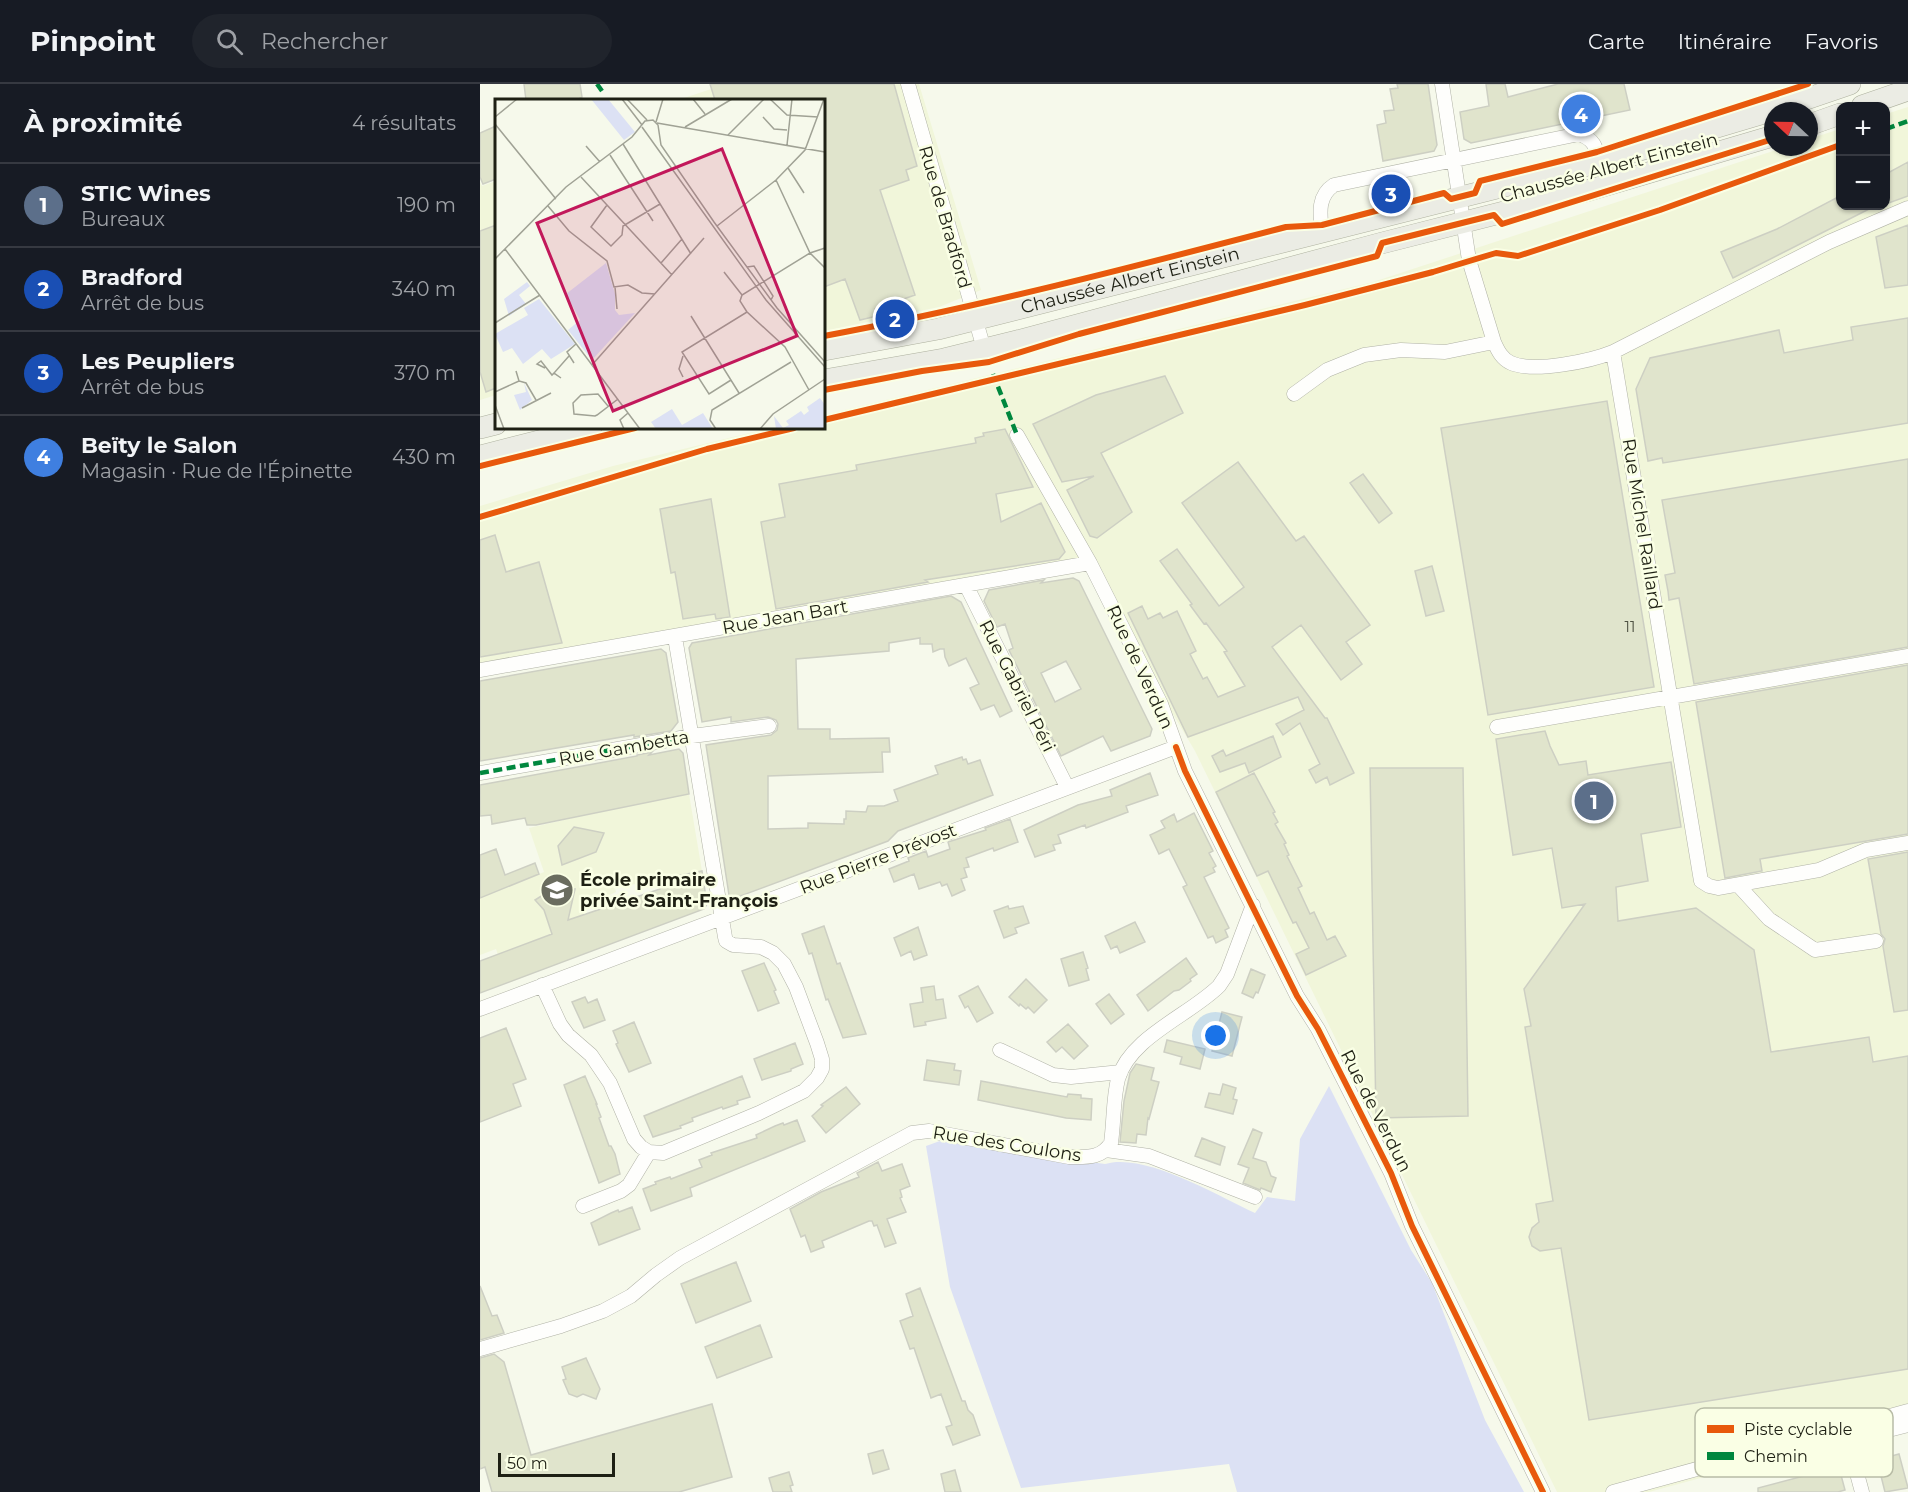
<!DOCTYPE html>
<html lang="fr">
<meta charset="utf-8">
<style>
:root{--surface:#171b24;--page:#20242c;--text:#f1f3f6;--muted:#9ea1a6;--line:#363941;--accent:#6a6c5f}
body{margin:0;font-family:Montserrat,sans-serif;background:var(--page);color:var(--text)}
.controls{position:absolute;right:18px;top:18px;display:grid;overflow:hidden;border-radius:12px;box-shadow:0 2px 4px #0004}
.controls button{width:54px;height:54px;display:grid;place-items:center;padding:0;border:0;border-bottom:2px solid var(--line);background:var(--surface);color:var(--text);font:30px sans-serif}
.compass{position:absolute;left:1284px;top:18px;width:54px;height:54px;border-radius:50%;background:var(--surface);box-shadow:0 2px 4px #0004;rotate:292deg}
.scale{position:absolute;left:18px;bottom:15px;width:117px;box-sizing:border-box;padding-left:6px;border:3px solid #1e2014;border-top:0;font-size:16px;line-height:21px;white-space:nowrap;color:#1e2014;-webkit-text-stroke:4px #faffe5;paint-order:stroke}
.you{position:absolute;left:736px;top:952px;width:21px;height:21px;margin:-15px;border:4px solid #fff;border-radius:50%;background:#1a73e8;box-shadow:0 0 0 9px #1a73e833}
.badge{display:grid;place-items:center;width:39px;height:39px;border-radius:50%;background:var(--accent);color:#fff;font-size:20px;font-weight:700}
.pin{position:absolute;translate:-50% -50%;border:3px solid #fff;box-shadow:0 2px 6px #0006}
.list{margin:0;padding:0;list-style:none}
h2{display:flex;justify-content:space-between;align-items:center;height:78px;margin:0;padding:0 24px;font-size:26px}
h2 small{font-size:20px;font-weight:400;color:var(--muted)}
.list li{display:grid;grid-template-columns:39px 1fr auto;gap:18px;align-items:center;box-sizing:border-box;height:84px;padding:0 24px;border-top:2px solid var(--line)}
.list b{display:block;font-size:22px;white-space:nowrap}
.list p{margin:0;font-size:20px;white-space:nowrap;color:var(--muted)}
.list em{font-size:20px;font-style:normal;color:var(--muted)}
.icon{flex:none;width:33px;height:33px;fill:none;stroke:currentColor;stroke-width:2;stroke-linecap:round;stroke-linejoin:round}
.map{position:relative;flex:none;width:1428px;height:1408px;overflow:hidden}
header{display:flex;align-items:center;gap:36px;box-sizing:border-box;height:84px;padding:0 30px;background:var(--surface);border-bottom:2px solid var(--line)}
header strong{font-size:28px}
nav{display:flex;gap:33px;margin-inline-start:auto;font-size:21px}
.search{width:420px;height:54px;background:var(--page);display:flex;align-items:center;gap:15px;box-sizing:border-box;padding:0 21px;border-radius:33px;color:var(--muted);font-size:22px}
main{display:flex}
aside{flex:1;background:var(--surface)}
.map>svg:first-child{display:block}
.built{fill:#f1f6da}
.green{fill:#dce1f4}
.building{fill:#e0e4cc;stroke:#cdcfc3;stroke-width:1.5;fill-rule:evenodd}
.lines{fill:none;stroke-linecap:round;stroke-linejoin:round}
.minor-casing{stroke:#b0b2a6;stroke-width:15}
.primary-casing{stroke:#aeb19f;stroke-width:22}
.minor{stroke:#fefefc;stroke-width:14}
.primary{stroke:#ebece4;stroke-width:21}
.quiet{stroke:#00873e;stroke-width:4.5;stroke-dasharray:9 4.5;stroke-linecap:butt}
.cycleway-casing{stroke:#faffe5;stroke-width:10}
.cycleway{stroke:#e8590c;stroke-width:6}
.labels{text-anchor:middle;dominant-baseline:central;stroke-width:5;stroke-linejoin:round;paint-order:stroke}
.number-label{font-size:15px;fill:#4e5142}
.street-label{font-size:18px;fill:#1e2014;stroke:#faffe5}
.poi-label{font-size:18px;font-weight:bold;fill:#1e2014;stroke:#faffe5;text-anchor:start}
.inset-road{fill:none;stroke:#a0a295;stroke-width:1.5}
.view{fill:#c2185b;fill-opacity:0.15;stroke:#c2185b;stroke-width:3}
.inset-edge{fill:none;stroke:#1e2014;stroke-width:3}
.key{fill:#faffe5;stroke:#b8bca6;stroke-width:1.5}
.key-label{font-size:16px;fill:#1e2014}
</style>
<header>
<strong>Pinpoint</strong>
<div class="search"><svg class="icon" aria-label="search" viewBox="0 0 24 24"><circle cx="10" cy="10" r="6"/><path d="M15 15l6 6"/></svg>Rechercher</div>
<nav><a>Carte</a><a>Itinéraire</a><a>Favoris</a></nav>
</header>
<main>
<aside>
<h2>À proximité<small>4 résultats</small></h2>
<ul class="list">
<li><span class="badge" style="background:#5c6f8a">1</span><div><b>STIC Wines</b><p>Bureaux</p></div><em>190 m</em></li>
<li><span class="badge" style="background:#1a4fb4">2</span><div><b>Bradford</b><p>Arrêt de bus</p></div><em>340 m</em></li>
<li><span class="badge" style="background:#1a4fb4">3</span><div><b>Les Peupliers</b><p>Arrêt de bus</p></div><em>370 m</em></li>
<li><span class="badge" style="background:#3f7fe0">4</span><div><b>Beïty le Salon</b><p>Magasin · Rue de l'Épinette</p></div><em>430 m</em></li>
</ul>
</aside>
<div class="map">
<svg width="1428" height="1408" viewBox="0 0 1428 1408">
<rect width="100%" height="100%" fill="#f6f9eb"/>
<path class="built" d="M230,0H439L501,206L459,223L344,247V16H198L231,5Z
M1428,23V1338L1169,1408H1077L715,667L600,474L0,587V422L133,382L290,344H344V331L893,198L1305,63H1329V55L1360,45V122H1406V30Z
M16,97V311L0,316V98L2,102Z
M209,710L222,787L135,804L136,808L102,824L116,865L28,899L16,865L0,871V814L64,788L49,744L127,726Z"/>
<path class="green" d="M849,1002L931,1166L952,1199L1005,1336L1044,1408H757L749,1380L541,1404L470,1203L446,1062L460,1057L625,1080C665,1068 738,1112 775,1129L787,1113L815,1117L820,1055Z"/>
<path class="building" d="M44,0H100L102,13L97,16H46Z
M230,0H414L437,82L426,86L429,96L400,106L435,211L395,225L397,232L380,236L365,195L344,203V16H235Z
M917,0H948L957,61L954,67L903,77L897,41L906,39L904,27L914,26L910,5L918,4Z
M1006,0H1025L1028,13L1078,0H1144L1150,26L991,59L984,55L980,28L1009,22Z
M16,42V95L3,100L0,93V49Z
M1428,78V112L1406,120V90Z
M1360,112V122H1395L1253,194L1241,168L1297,145Z
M16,141V304L6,308L0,288V147Z
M1428,141V201L1405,204L1396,153Z
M1428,234V339L1183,379L1182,374L1168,377L1156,305L1170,274L1299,246L1304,269L1373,256L1371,243Z
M685,292L703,329L621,369L652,428L617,454L610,452L587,406L614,392L582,398L553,340L616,311Z
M1127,317L1174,603L1008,631L961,344Z
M525,345L553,403L516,410L521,438L561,419L585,468L579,475L445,496L448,498L296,525L281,438L305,433L299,400L377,386L376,381L496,359L495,354L504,352L503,349Z
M1428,375V563L1214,600L1199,514L1189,516L1188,507L1185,491L1195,489L1182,416Z
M758,378L816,457L824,452L890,541L866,558L882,580L861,596L821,541L792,563L845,634H847L874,689L850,701L847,693L836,699L829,686L840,680L820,639L803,651L796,640L824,626L818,613L708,653L648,529L662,522L668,535L680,529L683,534L697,527L716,567L710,570L723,595L727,593L738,613L765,602L744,568L747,567L726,539L724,540L710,521L712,520L680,477L697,465L739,522L764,503L702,419Z
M883,390L912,429L899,439L870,399Z
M231,415L250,533L236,535L235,530L203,535L195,488L191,489L180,425Z
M15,451L26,488L59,478L82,559L0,573V456Z
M952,482L964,527L946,532L935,487Z
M593,494L599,497L672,645L670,652L631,667L623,652L581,672L529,566L533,564L525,540L517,543L504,517L509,506L564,496L561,499ZM586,577L601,605L575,618L561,589Z
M471,512L481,518L532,627L520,633L514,621L501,626L490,604L499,600L486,574L469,582L465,573L464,565H460L453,568L452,560H440V554L409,559V567L316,575L318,645H350V655L409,654L410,668H402L403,688L288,692V745L328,744V739L364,740V735H366V727L386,728L388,722H404L418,717L414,706L458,690L455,682L482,673L483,676L486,675L488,680L500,676L513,711L418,747L408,757L255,814L249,811L226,661L291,651L297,646L298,640L296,636L288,633L251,638V633L222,638L209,564L212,559Z
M181,565L186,569L198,638L191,647L154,653V651L0,677V597Z
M1428,581V750L1280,775L1282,787L1245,794L1216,618Z
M1065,647L1070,662L1079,681L1106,677L1108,691L1191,678L1201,743L1161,750L1168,797L1136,803L1138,837L1216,824L1274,866L1291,968L1389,953L1393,978L1428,972V1285L1109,1336L1081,1164L1060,1167L1052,1162L1049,1153L1052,1144L1059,1138L1056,1120L1073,1117L1045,943L1051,942L1044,905L1105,820L1082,824L1072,764L1033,771L1016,655Z
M793,652L801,673L769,689L765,679L740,688L732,672L743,666L746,672Z
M199,665L203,669L209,710L56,741H47L45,734L12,740L11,731L0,732V701L157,672V671L172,668L169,671Z
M890,684H983L988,1032L896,1034Z
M670,689L678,711L646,722L648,728L606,744L605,741L578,751L581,759L573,761L575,766L555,773L544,746L598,721L632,712L630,706Z
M774,689L795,728L793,729L798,738L795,740L806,759L804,760L809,771L807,772L822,802L818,804L830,830L834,828L847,856L855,852L866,872L826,891L816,870L829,864L816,838L813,839L788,787L777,792L736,708Z
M714,729L733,767L729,769L736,782L733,784L735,788L724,793L749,844L745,846L748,853L736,859L733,852L728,854L703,803L707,801L689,765L679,770L670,751L685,744L681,737L694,730L697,738Z
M530,735L538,758L514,767L513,764L486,774L489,783L484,784L487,793L481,795L485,806L472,812L467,800L462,802L460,798L439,805L434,790L414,798L409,785L429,777L428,774L446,767L448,773L470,765L468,758L506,746L505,744Z
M94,743L124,749L116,768L82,781L78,762Z
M16,765L25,791L55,779L59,790L0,814V771Z
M1428,768V926L1414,928L1403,862L1405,855L1401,850L1388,775Z
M222,787L227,820L224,825L0,909V877L72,850L64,826L55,816L63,811L76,805H95L88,836L180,805L177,796Z
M528,822L529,825L543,822L549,839L535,844L537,849L524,854L514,827Z
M655,838L665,858L640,869L637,862L631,865L625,852Z
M344,842L357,880L360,879L386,950L363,954L348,915L346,916L332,869L329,870L322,850Z
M438,843L447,871L434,876L431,867L421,872L414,854Z
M603,868L608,884L606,885L609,896L589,902L581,875Z
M706,874L717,890L710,895L711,897L699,906L694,907L668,927L657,911Z
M284,879L296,906L294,907L299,919L278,927L262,887Z
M771,885L785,891L778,909L776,908L773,914L762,909Z
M546,895L567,916L554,929L548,923L546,925L540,920L539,922L529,913Z
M454,902L456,916L463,915L466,934L445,938L446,941L434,943L430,920L443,918L441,904Z
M498,902L513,929L497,938L488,922L485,924L479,912Z
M629,910L644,930L631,940L616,920Z
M105,913L108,919L117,915L125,936L104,944L92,918Z
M742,928L762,933L752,972L732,967Z
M154,938L171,979L149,988L136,960L138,959L133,947Z
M588,940L608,962L594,975L582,963L576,968L567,958Z
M26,944L46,995L33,1000L41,1022L0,1038V954Z
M687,956L725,965L720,985L700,980L702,973L684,968Z
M315,959L323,980L311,985V987L282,996L274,975Z
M447,976L475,980L474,986L481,987L479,1001L444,996Z
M656,980L674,984L671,996L679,998L669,1035L668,1034L666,1051L657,1050L656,1059L640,1058L644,1017L650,989Z
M105,992L117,1020H116L121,1033L119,1034L129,1062H131L135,1070L140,1090L119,1099L84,1001Z
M262,992L270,1013L257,1017L258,1020L243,1025L242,1023L212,1034L213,1037L200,1042L201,1044L173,1053L164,1032Z
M501,997L587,1013L588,1010L601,1011V1014L612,1015L611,1036L586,1034L498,1016Z
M743,1000L756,1004L753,1015L757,1016L753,1030L725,1023L729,1009L740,1011Z
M366,1003L380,1020L346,1049L332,1032L343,1022L341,1021Z
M317,1036L325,1057L210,1104L212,1112L171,1127L163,1105L176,1100L175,1098L190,1093L191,1095L222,1083L219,1076L232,1071L231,1069L277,1054L276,1051L295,1042L303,1039L304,1041Z
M773,1045L782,1049L773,1074L786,1078L791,1092L796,1094L791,1108L781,1104L780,1106L763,1099L769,1084L758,1080Z
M722,1054L745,1063L740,1081L715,1072Z
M398,1078L402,1087L422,1080L430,1102L420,1106L422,1113L420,1114L426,1128L407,1135L416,1159L405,1163L397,1141L394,1142L392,1137H389L342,1157L344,1163L331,1168L325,1151L321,1153L310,1125L341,1108L379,1093L377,1089Z
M152,1123L160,1145L119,1161L111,1139L131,1129L138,1126L139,1128Z
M256,1178L271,1217L216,1239L201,1200Z
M0,1202L12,1232L17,1231L24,1249L0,1256Z
M440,1204L482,1317H485L488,1326L493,1331L500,1351L473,1361L466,1343L472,1341L461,1310L451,1314L434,1264L430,1265L420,1237L433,1232L426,1210Z
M280,1241L292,1273L237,1294L225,1263Z
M14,1270L24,1278L51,1371L232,1320L252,1393L199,1408H12L5,1383L0,1385V1274Z
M106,1274L120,1305L116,1315L103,1310L97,1313L89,1310L83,1296L86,1295L82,1283Z
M403,1366L409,1385L393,1390L388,1370Z
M1419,1370L1428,1404L1405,1408L1397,1376Z
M1358,1380L1365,1406L1358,1408H1278V1404L1339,1388L1338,1386Z
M475,1386L481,1408H465L461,1390Z
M309,1388L313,1401L310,1402L312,1408H293L289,1394Z"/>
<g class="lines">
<defs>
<path id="minor" d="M428,0L504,265
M962,0L989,176L1014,258C1018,267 1022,275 1031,279C1054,289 1111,277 1133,268
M1428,124L1349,158L1133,268L1221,797L1229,802L1238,804L1339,786L1386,766L1428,759
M842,149C840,130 837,112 854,101L1099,50C1114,55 1116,63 1120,78
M814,310L847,286L884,271L921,266L965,268L1014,258
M537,351L610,479L681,620L705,687L817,912L838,945L911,1089L932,1142L1063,1408
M486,501L587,703
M0,586L610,479
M1017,643L1428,572
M0,689L212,652L289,642
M1258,801L1289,835L1335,866L1396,857
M62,901L80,940L88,951L111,971L130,999L154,1055L161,1063L169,1068L183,1069L279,1029L324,1007L337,994L342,985V975L337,959L316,903L304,880L293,869L281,863L253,861L246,857L245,853L195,553
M0,925L696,663
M520,966L573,991L591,993L641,988
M626,1066L669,1072L775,1113
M103,1122L141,1107L149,1101L169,1068
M0,1265L81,1242L123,1227L151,1212L176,1191L200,1174L432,1049L449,1047L589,1073C606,1073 621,1075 631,1059C634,1038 633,1015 638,995C650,953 710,931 739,902L747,890L773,821
M1366,1349L1382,1408
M1255,1381L1303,1373L1428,1341
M1133,1408L1428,1327"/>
<g id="primary">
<path d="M1382,22L1428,6"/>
<path d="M1329,41L1360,30"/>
<path id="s1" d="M344,266L458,245L1120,78L1291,27L1370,0"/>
<path d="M344,296L464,275L537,257L902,159L1110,106L1293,52"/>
<path d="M0,344L16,340"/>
<path d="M0,372L111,344"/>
</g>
</defs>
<use href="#minor" class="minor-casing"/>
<use href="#primary" class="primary-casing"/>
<use href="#minor" class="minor"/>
<use href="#primary" class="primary"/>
<path class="quiet" d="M117,0L122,7
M1406,45L1428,37
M513,290L537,351
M0,689L212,652"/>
<defs>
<path id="cycleway" d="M344,252C499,223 653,183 806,143L842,141L964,109L971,115L995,109L1000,97L1117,68L1328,0
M344,306L442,287L509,278L599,250L897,172L902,159L1014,131L1022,140L1293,55
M344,336L825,221L953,188L1016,169L1038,172L1180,126L1360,61
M0,382L155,344
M0,433L227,365L314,344
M696,663L705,687L817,912L838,945L911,1089L932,1142L1063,1408"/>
</defs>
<use href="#cycleway" class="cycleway-casing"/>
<use href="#cycleway" class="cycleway"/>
</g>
<defs>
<symbol id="school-disc" viewBox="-11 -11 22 22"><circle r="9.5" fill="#6a6c5f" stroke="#faffe5"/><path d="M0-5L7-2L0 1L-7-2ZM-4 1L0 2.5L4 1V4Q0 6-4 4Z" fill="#fff"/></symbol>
</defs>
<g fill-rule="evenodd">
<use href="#school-disc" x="58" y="787" width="38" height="38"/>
</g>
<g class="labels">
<g class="number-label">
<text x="1150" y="542">11</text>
</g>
<g class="street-label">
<text transform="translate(1129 84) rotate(-15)">Chaussée Albert Einstein</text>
<text transform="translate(465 133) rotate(74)">Rue de Bradford</text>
<text stroke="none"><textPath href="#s1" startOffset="314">Chaussée Albert Einstein</textPath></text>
<text transform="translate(1162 440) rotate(81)">Rue Michel Raillard</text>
<text transform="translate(305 533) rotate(-10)">Rue Jean Bart</text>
<text transform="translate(660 583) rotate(65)">Rue de Verdun</text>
<text transform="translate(537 602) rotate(63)">Rue Gabriel Péri</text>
<text transform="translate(144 664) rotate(-10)">Rue Gambetta</text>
<text transform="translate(398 775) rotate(-21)">Rue Pierre Prévost</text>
<text transform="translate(896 1027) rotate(63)">Rue de Verdun</text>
<text transform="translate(527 1060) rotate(9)">Rue des Coulons</text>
</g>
<g class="poi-label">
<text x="100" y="796">École primaire<tspan x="100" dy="21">privée Saint-François</tspan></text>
</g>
</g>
<g transform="translate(15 15)">
<rect width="330" height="330" fill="#f6f9eb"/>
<path d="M96,0H113L140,33L129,41ZM111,164L120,195V211L124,216L140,214L97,261L73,231L85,221L71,195ZM32,183L35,187L24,196L31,205L14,217L9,200ZM44,200L80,245L56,260L47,250L28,265L17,249L8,253L0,235L33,216L29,209ZM29,284L37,301L25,311L19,296L31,293ZM325,299L330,306V330H281L279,317L288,329L294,326L291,322L306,312L309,316L314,312L312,308ZM177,310L187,326L208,314L218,330H161L156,323Z" fill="#dce1f4"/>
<path class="inset-road" d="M127,0L147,26M132,0L152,21M198,0L210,15M275,0L292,16L323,18M0,18L22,0M268,18L279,30L292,31M161,23L168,0M162,24L330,53M0,25L61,100M147,28L271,201L330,268M190,28L237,0M233,36L269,0M128,45L196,155M292,46L297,0M91,47L105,63M115,56L158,122M293,69L309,94M86,78L177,176M281,81L315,154L330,169M112,106L96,128L116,147L127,136L128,127L165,105M53,107L74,132L112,162L119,188L133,186L147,194L160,195M222,127L281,81L310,51L329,0M10,150L145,330M0,160L71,88L137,38L150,22L158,21L163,26L166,46L219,123L282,209L330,263M166,164L187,140M252,168L259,167L278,197L276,201M229,173L247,196M120,188L122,210M252,213L245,202L247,196L315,154L330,149M196,217L244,294M0,224L45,196M188,257L184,270L188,278M79,264L72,253L81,245M97,266L209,139M50,269L42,265L46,262L57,276L59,274M21,272L24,282L31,284L41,301M66,279L59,274L74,257M236,281L214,295L187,253L252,213L290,248L314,291M0,293L24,282M0,306L9,330M113,307L103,295L86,296L78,304L79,315L100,317L102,316L123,300M27,309L56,294M129,330L125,321L133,314M221,330L215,321L217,311L296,263M265,330L278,315L330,280"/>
<path class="view" d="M227,50L302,237L118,312L42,124Z"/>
<rect width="330" height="330" class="inset-edge"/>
</g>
<rect x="1215" y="1324" width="198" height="69" rx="9" class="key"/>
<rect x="1227" y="1341" width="27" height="8" fill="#e8590c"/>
<rect x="1227" y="1368" width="27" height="8" fill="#00873e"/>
<g class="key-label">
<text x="1264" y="1351">Piste cyclable</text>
<text x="1264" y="1378">Chemin</text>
</g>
</svg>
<div class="controls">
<button>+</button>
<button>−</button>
</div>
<svg class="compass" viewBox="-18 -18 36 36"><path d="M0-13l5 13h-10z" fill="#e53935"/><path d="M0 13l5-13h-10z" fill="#9ea1a6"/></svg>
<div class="scale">50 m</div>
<div class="you"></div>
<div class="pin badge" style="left:1114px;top:717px;background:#5c6f8a">1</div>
<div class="pin badge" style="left:415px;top:235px;background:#1a4fb4">2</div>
<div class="pin badge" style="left:911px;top:110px;background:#1a4fb4">3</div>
<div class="pin badge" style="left:1101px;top:30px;background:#3f7fe0">4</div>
</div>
</main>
